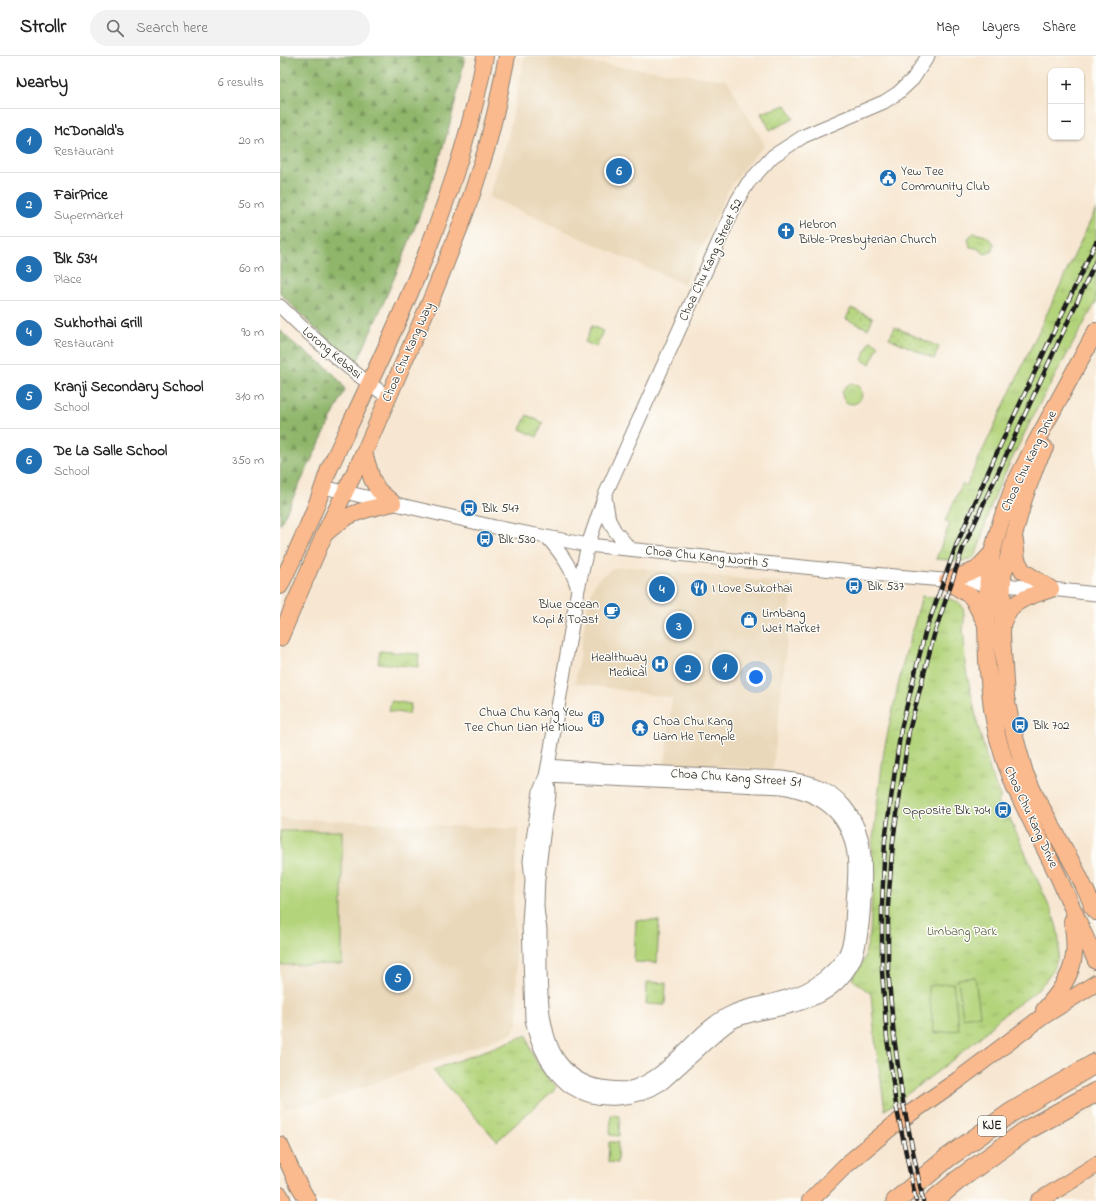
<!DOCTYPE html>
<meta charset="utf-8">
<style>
:root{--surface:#fff;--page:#f2f2f2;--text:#222;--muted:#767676;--line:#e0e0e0;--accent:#1f6fb2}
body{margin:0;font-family:"Indie Flower",sans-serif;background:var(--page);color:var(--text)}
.controls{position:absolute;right:12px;top:12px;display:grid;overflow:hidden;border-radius:8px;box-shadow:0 1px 3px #0004}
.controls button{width:36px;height:36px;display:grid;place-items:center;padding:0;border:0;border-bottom:1px solid var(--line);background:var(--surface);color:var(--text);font:20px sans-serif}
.you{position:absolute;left:476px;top:621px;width:14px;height:14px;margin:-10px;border:3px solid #fff;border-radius:50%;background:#1a73e8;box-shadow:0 0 0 6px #1a73e833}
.badge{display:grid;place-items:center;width:26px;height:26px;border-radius:50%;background:var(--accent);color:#fff;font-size:13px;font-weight:700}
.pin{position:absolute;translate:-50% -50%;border:2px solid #fff;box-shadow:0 1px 4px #0006}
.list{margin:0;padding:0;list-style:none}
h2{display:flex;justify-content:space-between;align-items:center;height:52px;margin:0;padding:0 16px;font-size:17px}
h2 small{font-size:13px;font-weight:400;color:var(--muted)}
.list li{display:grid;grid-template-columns:26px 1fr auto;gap:12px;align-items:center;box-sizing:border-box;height:64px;padding:0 16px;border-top:1px solid var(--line)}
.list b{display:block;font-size:15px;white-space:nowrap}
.list p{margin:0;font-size:13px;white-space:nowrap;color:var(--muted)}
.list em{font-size:13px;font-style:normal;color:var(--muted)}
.icon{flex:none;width:22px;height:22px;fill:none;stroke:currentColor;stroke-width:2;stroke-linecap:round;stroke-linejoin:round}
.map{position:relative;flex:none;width:816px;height:1145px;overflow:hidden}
header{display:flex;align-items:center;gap:24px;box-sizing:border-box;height:56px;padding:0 20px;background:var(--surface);border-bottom:1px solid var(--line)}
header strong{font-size:19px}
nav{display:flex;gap:22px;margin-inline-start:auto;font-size:14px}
.search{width:280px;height:36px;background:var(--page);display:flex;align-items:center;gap:10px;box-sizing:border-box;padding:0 14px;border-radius:22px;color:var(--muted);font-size:15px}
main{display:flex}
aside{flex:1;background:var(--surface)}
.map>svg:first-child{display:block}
.built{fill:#ead8ba}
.grass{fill:url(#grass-tufts);stroke:#68784c}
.forest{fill:url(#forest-firs);stroke:#566944}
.garden{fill:url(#garden-dots);stroke:#68784c}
.pitch{fill:#b4d47b;stroke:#68784c}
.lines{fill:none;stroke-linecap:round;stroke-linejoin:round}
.minor-casing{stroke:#8a8277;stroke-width:15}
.major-casing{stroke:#8a8277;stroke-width:18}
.highway-casing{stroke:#8a8277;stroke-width:21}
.minor{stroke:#fff;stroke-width:13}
.major{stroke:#fbba8d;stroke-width:16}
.highway{stroke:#fbba8d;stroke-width:19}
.rail-casing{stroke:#1c1c1c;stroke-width:4.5}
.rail{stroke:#fdfcf7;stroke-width:3;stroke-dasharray:9;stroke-linecap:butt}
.labels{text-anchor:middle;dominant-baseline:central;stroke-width:3;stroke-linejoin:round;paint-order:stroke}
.shield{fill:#fdfcf7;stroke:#605f5e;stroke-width:1}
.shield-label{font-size:12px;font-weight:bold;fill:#1c1c1c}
.poi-label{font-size:13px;fill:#1c1c1c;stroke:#fdfcf7;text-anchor:start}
.street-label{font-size:13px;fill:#1c1c1c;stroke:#fdfcf7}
.park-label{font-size:13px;fill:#515c3d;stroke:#fdfcf7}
</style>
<header>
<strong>Strollr</strong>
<div class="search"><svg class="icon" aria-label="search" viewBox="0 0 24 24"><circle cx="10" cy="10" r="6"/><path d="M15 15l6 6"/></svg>Search here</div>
<nav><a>Map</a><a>Layers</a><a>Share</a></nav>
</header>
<main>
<aside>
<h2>Nearby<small>6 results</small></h2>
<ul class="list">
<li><span class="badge">1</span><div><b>McDonald's</b><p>Restaurant</p></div><em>20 m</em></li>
<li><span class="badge">2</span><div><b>FairPrice</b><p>Supermarket</p></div><em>50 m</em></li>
<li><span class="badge">3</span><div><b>Blk 534</b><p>Place</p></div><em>60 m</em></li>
<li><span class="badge">4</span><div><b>Sukhothai Grill</b><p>Restaurant</p></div><em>90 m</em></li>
<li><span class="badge">5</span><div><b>Kranji Secondary School</b><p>School</p></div><em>310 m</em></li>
<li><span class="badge">6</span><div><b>De La Salle School</b><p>School</p></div><em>350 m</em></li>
</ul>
</aside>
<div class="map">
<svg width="816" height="1145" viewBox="0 0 816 1145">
<defs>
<pattern id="grass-tufts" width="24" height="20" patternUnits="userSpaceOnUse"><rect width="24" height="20" fill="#b4d47b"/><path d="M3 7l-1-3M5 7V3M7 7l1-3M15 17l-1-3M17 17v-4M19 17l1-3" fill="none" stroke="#9ab56a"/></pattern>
<pattern id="forest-firs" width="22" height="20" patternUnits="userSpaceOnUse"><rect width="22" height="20" fill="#8fb66b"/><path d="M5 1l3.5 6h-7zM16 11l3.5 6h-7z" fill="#749357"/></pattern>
<pattern id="garden-dots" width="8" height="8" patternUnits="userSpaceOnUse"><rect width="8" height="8" fill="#b4d47b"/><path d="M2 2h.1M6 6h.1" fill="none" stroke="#9ab56a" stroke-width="1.8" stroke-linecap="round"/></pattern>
</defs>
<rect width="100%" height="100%" fill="#fdfcf7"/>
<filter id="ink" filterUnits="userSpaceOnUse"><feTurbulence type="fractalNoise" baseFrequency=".025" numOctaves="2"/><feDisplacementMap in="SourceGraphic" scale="8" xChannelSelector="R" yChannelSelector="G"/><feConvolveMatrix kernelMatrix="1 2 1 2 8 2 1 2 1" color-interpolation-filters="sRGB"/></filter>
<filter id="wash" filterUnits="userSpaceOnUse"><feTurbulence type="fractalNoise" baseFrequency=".012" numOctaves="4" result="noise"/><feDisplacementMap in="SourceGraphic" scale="16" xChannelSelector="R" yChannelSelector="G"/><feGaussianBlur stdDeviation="0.9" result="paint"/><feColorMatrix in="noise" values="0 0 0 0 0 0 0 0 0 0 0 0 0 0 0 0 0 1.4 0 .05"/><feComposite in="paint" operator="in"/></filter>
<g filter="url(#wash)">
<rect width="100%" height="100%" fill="#f7e7d2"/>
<path class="built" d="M245,0H256L447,24L485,89L466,109L448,134L405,229L209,141L227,84Z
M339,511H349L513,528L493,713L385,708L392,642L295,627L309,541H310L313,531L317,524L332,513Z
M0,762L238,773L234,846L238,960V967L233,976L228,979L50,1043L5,1053L0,1038Z"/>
<path class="grass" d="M816,153V246L754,358L722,423L709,455L700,487L696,498L692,502L681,505L656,503L670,467L665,465L682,428L686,430Z
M694,177L706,180L714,187L713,195L705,198L697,192L690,191L688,182Z
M312,270L323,275L316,291L305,286Z
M562 338a10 10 0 1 1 20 0a10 10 0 1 1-20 0Z
M247,359L263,367L257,381L240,373Z
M642,540C652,541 677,541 682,550C686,558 683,571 683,579L684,580L685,609L698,670L712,721L721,742L717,744L725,763L729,761L772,856C778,873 783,891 775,909C764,935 742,944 721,961C714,967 707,975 699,982C669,1008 637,1031 605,1054L595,983L591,938L572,923L584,903L590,878L592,838V791L604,694L623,607Z
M100,595L139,598L138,611L98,607Z
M367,926L386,927L385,949L366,948Z
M247,979C251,1001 261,1016 277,1031L217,1085L153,1014Z"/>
<path class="forest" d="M0,0H185C180,24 175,48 169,71C146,153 111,230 77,307L32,270L0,237Z
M0,274C5,279 10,285 16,289C33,302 56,314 65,334L0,469Z"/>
<path class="garden" d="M506,49L514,63L490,74L481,57Z
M571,252L593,262L588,273L566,263Z
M615,271L659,291L654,303L609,282Z"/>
<path class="pitch" d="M590,285L599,289L590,308L582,304Z
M111,645L131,648L129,658L109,655Z
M0,775H62V908L0,909Z
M356,864L379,865L377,907L354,906Z
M695,921L700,959L683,962L678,923Z
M673,927L679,974L654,977L648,930Z
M331,1059L340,1060L339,1080L330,1079Z
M329,1086H338L337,1107L328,1106Z"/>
</g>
<g filter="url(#ink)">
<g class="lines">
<defs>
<path id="minor" d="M0,250C33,283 69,314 108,341
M43,431L215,471L308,489L592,518L771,533L816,538
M325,441L329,464L335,475L350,493
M267,481C281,497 292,512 298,533
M268,710L318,714L503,722C513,724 524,725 533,728C558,736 576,760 582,785C587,810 585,886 572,908C565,921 552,934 537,941C529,944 520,948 512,950C494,955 473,957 456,964C444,969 435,980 425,988C411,1001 397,1014 382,1027C356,1044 319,1049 291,1031C278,1022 267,1006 261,992C256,983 254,973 252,963L249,866L252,824L250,805L260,735L266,720L268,710L298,533L308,489L325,439L457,145L468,127L493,100L524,80L604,46L618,37L633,23L648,0
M266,720L502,731C538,737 566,755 573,792C577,810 574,829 573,847C572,865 573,889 562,904C538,933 518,939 483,947C472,950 460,952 451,957C414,974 391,1022 350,1032C340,1034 331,1032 321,1031C304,1028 290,1020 279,1005C257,975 260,911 260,874C259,866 257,857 257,849C257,834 258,818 260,803C262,787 264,772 266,757C267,750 269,743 269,736C269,731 267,725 266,720Z"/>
<path id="major" d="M816,275L757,384L734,429L721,465L712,497L708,519L706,567L707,606L712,653L717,679L724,703L735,732L778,820L816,905
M765,392L757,407L744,443L723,520L722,580L726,641L731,667L745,717L755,739L796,814L816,856
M84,397L92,423L98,434L113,447
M47,476C53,471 60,465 67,461C82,453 97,451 113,447
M735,485L737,504L743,515L771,533
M667,525L692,541L705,566
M667,525L696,514L712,497
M0,530C14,501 29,470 40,439C44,430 46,420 50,411C112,279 179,145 205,0
M723,566C725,562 727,556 731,552C741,541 758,538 771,533
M0,582L45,477L84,397L153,239L182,166L192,138L207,91L216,54L227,0
M764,954C790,925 800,904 792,865
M0,1089L16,1124L28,1145
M0,1139L3,1145
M530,1145L565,1110L615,1068L678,1024L762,961L816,927
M759,1145L816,1109"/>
<path id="highway" d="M813,850L816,852
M616,1145L666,1103L732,1056L816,1007
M653,1145L678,1124L747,1074L816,1036"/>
</defs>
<use href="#minor" class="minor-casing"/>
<use href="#major" class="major-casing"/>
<use href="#highway" class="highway-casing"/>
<use href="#minor" class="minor"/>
<use href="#major" class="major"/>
<use href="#highway" class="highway"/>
<defs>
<path id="rail" d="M636,1145L616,1049L607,982L602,915V849L605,784L621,673L645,577L676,490L713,405L816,186
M643,1145L623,1046L614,981L608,914V849L613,785L629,675L654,579L683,492L816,205"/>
</defs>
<use href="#rail" class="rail-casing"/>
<use href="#rail" class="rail"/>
</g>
</g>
<defs>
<symbol id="civic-disc" viewBox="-11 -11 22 22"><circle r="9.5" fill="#1f6fb2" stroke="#fdfcf7"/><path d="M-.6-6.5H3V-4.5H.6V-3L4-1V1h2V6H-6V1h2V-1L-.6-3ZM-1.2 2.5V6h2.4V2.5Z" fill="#fff"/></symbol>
<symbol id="church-disc" viewBox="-11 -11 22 22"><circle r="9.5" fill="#1f6fb2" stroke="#fdfcf7"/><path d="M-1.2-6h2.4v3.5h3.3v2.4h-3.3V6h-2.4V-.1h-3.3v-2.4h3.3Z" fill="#fff"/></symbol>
<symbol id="bus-disc" viewBox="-11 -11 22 22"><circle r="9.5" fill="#1f6fb2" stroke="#fdfcf7"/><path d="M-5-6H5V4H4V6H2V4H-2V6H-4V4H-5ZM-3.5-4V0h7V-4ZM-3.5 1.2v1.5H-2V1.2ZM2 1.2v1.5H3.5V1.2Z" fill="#fff"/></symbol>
<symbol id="restaurant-disc" viewBox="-11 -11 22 22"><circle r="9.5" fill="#1f6fb2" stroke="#fdfcf7"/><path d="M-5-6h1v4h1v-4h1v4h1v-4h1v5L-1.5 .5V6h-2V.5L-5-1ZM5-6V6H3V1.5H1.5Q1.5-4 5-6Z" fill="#fff"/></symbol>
<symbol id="cafe-disc" viewBox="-11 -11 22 22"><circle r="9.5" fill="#1f6fb2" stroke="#fdfcf7"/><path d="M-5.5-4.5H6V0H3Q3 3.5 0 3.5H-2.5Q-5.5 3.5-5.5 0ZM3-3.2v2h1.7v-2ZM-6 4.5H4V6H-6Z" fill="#fff"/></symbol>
<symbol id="shop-disc" viewBox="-11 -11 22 22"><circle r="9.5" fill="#1f6fb2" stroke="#fdfcf7"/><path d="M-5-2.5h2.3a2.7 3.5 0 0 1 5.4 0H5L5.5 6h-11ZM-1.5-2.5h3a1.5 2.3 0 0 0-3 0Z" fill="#fff"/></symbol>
<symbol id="hospital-disc" viewBox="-11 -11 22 22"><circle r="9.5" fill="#1f6fb2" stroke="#fdfcf7"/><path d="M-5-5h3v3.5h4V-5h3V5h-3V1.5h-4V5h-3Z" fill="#fff"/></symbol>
<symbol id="building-disc" viewBox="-11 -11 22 22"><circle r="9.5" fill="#1f6fb2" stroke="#fdfcf7"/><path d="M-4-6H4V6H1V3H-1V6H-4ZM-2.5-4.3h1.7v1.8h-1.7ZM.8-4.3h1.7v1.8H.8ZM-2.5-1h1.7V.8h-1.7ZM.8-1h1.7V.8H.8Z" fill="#fff"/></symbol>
<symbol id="temple-disc" viewBox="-11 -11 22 22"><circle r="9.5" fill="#1f6fb2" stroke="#fdfcf7"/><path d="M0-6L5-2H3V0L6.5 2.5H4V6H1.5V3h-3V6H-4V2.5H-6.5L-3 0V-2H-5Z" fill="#fff"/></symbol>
</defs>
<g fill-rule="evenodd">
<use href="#civic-disc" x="598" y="112" width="20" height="20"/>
<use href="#church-disc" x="496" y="165" width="20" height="20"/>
<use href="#bus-disc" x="179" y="442" width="20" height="20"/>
<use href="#bus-disc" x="195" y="473" width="20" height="20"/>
<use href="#bus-disc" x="564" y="520" width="20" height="20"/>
<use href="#restaurant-disc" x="409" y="522" width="20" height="20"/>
<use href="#cafe-disc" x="322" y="545" width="20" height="20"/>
<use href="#shop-disc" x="459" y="554" width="20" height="20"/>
<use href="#hospital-disc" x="370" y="598" width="20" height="20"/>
<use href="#building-disc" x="306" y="653" width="20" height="20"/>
<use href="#bus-disc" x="730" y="659" width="20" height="20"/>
<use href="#temple-disc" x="350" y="662" width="20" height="20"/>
<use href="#bus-disc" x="713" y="744" width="20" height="20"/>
</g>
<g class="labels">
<rect class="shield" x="698" y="1060" width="28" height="20" rx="3"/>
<g class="shield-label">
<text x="712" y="1070">KJE</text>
</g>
<g class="poi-label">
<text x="621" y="115">Yew Tee<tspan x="621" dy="15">Community Club</tspan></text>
<text x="519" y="168">Hebron<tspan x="519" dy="15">Bible-Presbyterian Church</tspan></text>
<text x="202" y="452">Blk 547</text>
<text x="218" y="483">Blk 530</text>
<text x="587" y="530">Blk 537</text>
<text x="432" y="532">I Love Sukothai</text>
<text x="319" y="548" text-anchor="end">Blue Ocean<tspan x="319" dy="15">Kopi &amp; Toast</tspan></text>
<text x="482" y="557">Limbang<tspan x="482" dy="15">Wet Market</tspan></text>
<text x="367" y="601" text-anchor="end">Healthway<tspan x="367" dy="15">Medical</tspan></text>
<text x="303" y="656" text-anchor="end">Chua Chu Kang Yew<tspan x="303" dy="15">Tee Chun Lian He Miow</tspan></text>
<text x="373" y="665">Choa Chu Kang<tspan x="373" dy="15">Liam He Temple</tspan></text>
<text x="753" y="669">Blk 702</text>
<text x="710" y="754" text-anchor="end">Opposite Blk 704</text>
</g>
<g class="street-label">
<text transform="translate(431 204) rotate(-65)">Choa Chu Kang Street 52</text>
<text transform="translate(128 296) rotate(-66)">Choa Chu Kang Way</text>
<text transform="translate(52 297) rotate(40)">Lorong Kebasi</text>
<text transform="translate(749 405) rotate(-64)">Choa Chu Kang Drive</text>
<text transform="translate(427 501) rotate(6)">Choa Chu Kang North 5</text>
<text transform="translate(456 722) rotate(4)">Choa Chu Kang Street 51</text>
<text transform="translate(751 761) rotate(65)">Choa Chu Kang Drive</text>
</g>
<g class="park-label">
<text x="682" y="875">Limbang Park</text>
</g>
</g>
</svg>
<div class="controls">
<button>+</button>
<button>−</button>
</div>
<div class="you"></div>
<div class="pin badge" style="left:445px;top:611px">1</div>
<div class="pin badge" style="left:408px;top:612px">2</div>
<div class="pin badge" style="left:399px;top:570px">3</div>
<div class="pin badge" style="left:382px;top:533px">4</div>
<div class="pin badge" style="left:118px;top:922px">5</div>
<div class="pin badge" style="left:339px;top:115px">6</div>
</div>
</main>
